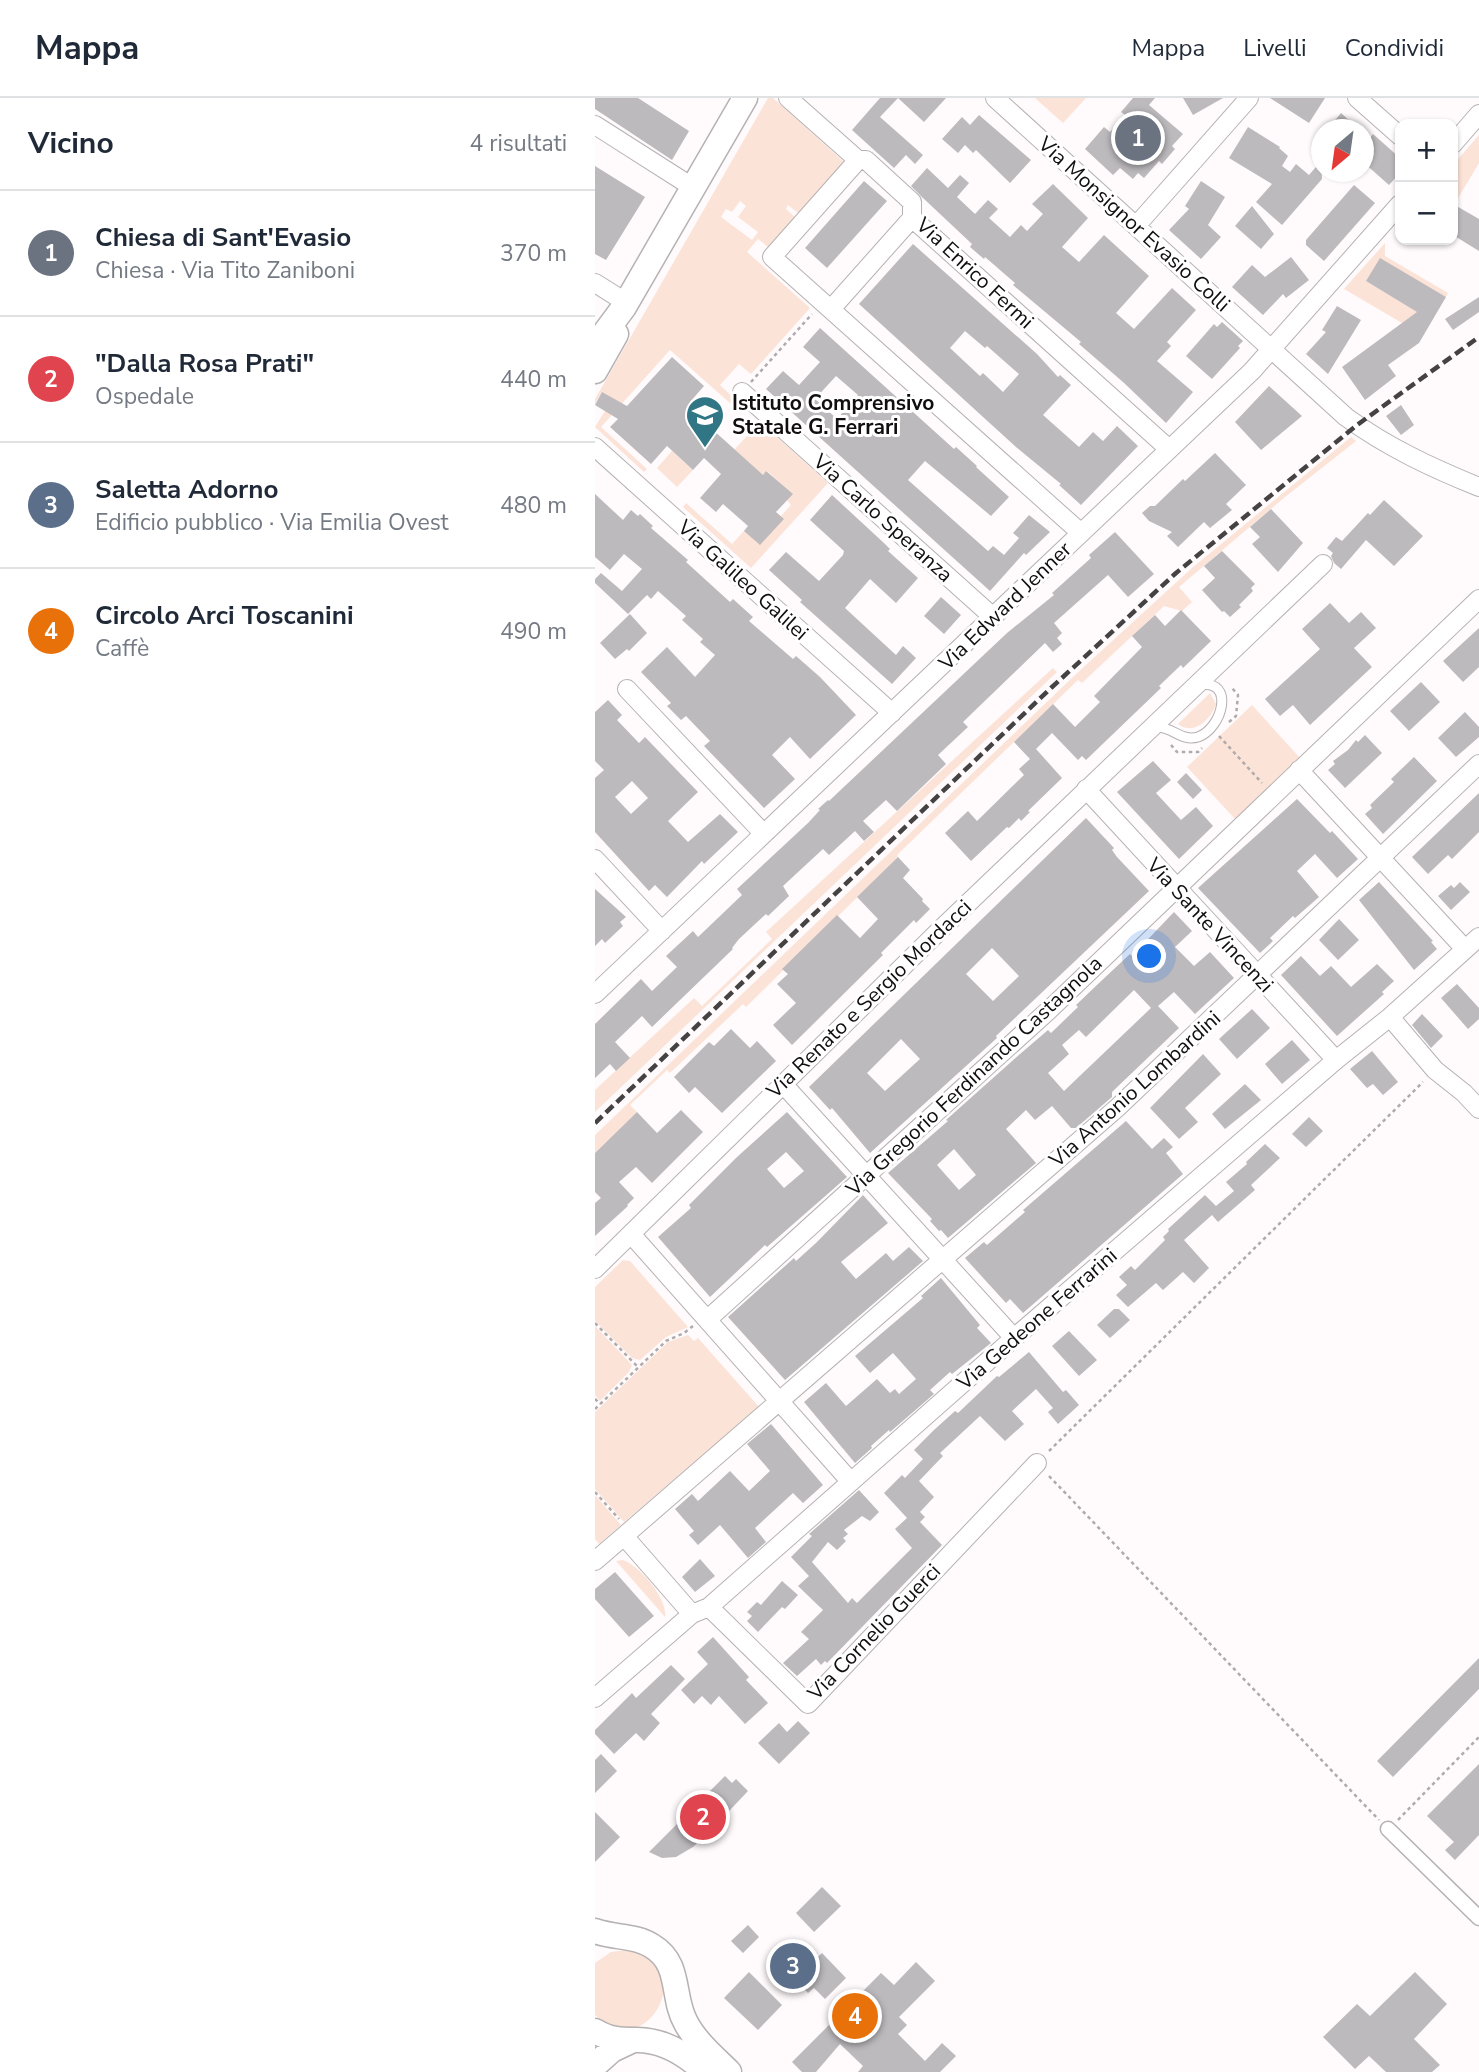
<!DOCTYPE html>
<html lang="it">
<meta charset="utf-8">
<style>
:root{--surface:#fff;--page:#f2f2f3;--text:#1f2937;--muted:#747a83;--line:#e0e1e3;--accent:#317685}
body{margin:0;font-family:"Nunito Sans",sans-serif;background:var(--page);color:var(--text)}
.controls{position:absolute;right:21px;top:21px;display:grid;overflow:hidden;border-radius:14px;box-shadow:0 2px 5px #0004}
.controls button{width:63px;height:63px;display:grid;place-items:center;padding:0;border:0;border-bottom:2px solid var(--line);background:var(--surface);color:var(--text);font:35px sans-serif}
.compass{position:absolute;left:716px;top:21px;width:63px;height:63px;border-radius:50%;background:var(--surface);box-shadow:0 2px 5px #0004;rotate:209deg}
.you{position:absolute;left:555px;top:859px;width:24px;height:24px;margin:-18px;border:5px solid #fff;border-radius:50%;background:#1a73e8;box-shadow:0 0 0 10px #1a73e833}
.badge{display:grid;place-items:center;width:46px;height:46px;border-radius:50%;background:var(--accent);color:#fff;font-size:23px;font-weight:700}
.pin{position:absolute;translate:-50% -50%;border:4px solid #fff;box-shadow:0 2px 7px #0006}
.list{margin:0;padding:0;list-style:none}
h2{display:flex;justify-content:space-between;align-items:center;height:91px;margin:0;padding:0 28px;font-size:30px}
h2 small{font-size:23px;font-weight:400;color:var(--muted)}
.list li{display:grid;grid-template-columns:46px 1fr auto;gap:21px;align-items:center;box-sizing:border-box;height:126px;padding:0 28px;border-top:2px solid var(--line)}
.list b{display:block;font-size:26px;white-space:nowrap}
.list p{margin:0;font-size:23px;white-space:nowrap;color:var(--muted)}
.list em{font-size:23px;font-style:normal;color:var(--muted)}
.map{position:relative;flex:none;width:884px;height:1974px;overflow:hidden}
header{display:flex;align-items:center;gap:42px;box-sizing:border-box;height:98px;padding:0 35px;background:var(--surface);border-bottom:2px solid var(--line)}
header strong{font-size:33px}
nav{display:flex;gap:38px;margin-inline-start:auto;font-size:24px}
main{display:flex}
aside{flex:1;background:var(--surface)}
.map>svg:first-child{display:block}
.green{fill:#fce3d7;fill-rule:evenodd}
.building{fill:#bdbabe;fill-rule:evenodd}
.lines{fill:none;stroke-linecap:round;stroke-linejoin:round}
.service-casing{stroke:#b6b2b3;stroke-width:11}
.pedestrian-casing{stroke:#b6b2b3;stroke-width:17}
.minor-casing{stroke:#b6b2b3;stroke-width:20}
.secondary-casing{stroke:#b6b2b3;stroke-width:27}
.path{stroke:#afabac;stroke-width:2.5;stroke-dasharray:3.5 3.5;stroke-linecap:butt}
.service{stroke:#fff;stroke-width:9}
.pedestrian{stroke:#fff;stroke-width:14}
.minor{stroke:#fff;stroke-width:18}
.secondary{stroke:#fff;stroke-width:24}
.rail{stroke:#454243;stroke-width:4.5;stroke-dasharray:10 5;stroke-linecap:butt}
.labels{text-anchor:middle;dominant-baseline:central;stroke-width:6;stroke-linejoin:round;paint-order:stroke}
.street-label{font-size:21px;fill:#100e0f;stroke:#fff}
.poi-label{font-size:21px;font-weight:bold;fill:#100e0f;stroke:#fff;text-anchor:start}
</style>
<header>
<strong>Mappa</strong>
<nav><a>Mappa</a><a>Livelli</a><a>Condividi</a></nav>
</header>
<main>
<aside>
<h2>Vicino<small>4 risultati</small></h2>
<ul class="list">
<li><span class="badge" style="background:#6b7280">1</span><div><b>Chiesa di Sant'Evasio</b><p>Chiesa · Via Tito Zaniboni</p></div><em>370 m</em></li>
<li><span class="badge" style="background:#e0444e">2</span><div><b>&quot;Dalla Rosa Prati&quot;</b><p>Ospedale</p></div><em>440 m</em></li>
<li><span class="badge" style="background:#5c6f8a">3</span><div><b>Saletta Adorno</b><p>Edificio pubblico · Via Emilia Ovest</p></div><em>480 m</em></li>
<li><span class="badge" style="background:#e8710a">4</span><div><b>Circolo Arci Toscanini</b><p>Caffè</p></div><em>490 m</em></li>
</ul>
</aside>
<div class="map">
<svg width="884" height="1974" viewBox="0 0 884 1974">
<rect width="100%" height="100%" fill="#fffafb"/>
<path class="green" d="M173,0H178L249,64L203,115L193,107L191,111L200,119L173,149L163,141L152,154L215,210L156,276L144,266L125,287L148,309L144,313L75,252L6,329L52,371L49,374L0,329L10,313L7,294L0,306V301ZM145,103L151,108L143,119L163,134L157,142L126,119L131,111L137,114Z
M440,0H491L468,25Z
M884,37V65L859,107L858,67Z
M790,145V158L853,195L851,199L785,161L771,183L823,214L814,235L807,225L749,191Z
M165,324L233,385L156,470L88,409L91,405L137,446L149,433L188,421L186,418L196,407L192,402L197,396L172,373L159,386L139,352Z
M756,339L761,343L690,399L584,489L597,504L587,513L569,508L487,585L483,582L302,757L303,759L151,909L148,906L75,975L72,972L35,1007L42,1014L0,1055V1037L480,577L597,470Z
M77,353L98,372L82,389L62,370Z
M458,570L462,574L0,1014V992L99,900L107,908L177,841L171,834Z
M615,595L621,606C616,622 598,638 583,626Z
M657,607L705,660L641,722L592,669Z
M28,1162L35,1163L93,1229L71,1239L45,1262L37,1260L0,1223V1189Z
M0,1228L37,1267L34,1274L5,1303L0,1297Z
M93,1237L99,1243L103,1240L164,1309L29,1424L0,1391V1314L73,1244Z
M0,1397L26,1427L4,1446L0,1441Z
M28,1462C44,1467 73,1501 70,1519L21,1463Z
M32,1852C107,1865 52,1969 0,1917V1865L16,1854Z"/>
<path class="building" d="M0,0H43L94,33L77,62L0,11Z
M285,0H351L329,24L303,0L285,19L328,57L320,66L311,57L299,70L257,32Z
M538,0H560L554,7L588,36L577,48L580,51L567,66L564,63L549,80L543,75L538,81L525,70L518,77L490,51L509,29L515,34L530,17L526,14Z
M588,0H628L598,17Z
M675,0H730L714,25Z
M746,15L765,32H732Z
M384,17L436,62L415,85L381,52L378,55L370,47L363,55L347,41L367,19L375,27Z
M653,29L685,49L684,50L693,58L687,68L695,74L701,66L714,77L726,63L727,81L687,127L661,104L677,86L634,60Z
M768,35L775,40L778,36L805,60V75L794,87L768,64Z
M0,68L50,99L11,162L0,156Z
M332,70L353,90L365,77L374,85L362,99L380,116L393,102L403,111L394,120L415,139L426,127L432,133L448,116L437,106L458,86L493,120L467,149L484,164L509,137L554,178L521,215L539,231L577,190L601,212L572,244L576,248L562,263L598,294L571,325L528,284L484,246L486,244L418,187L420,185L390,159L389,161L375,149L377,146L328,100L316,88Z
M269,83L292,103L232,170L210,150Z
M606,83L630,99L613,127L626,139L606,161L574,132L594,111L590,108Z
M759,87L780,105L729,163L711,147V142Z
M858,106L884,121V153L858,137Z
M657,108L679,136L666,151L640,128Z
M318,146L442,256L463,279L465,277L476,287L448,317L484,349L498,334L508,343L522,328L543,348L486,407L464,387L466,386L421,349L264,206ZM370,233L390,250L392,248L424,276L408,294L388,275L385,278L355,250Z
M696,159L714,182L691,200L688,196L668,217L637,189L657,167L670,179Z
M785,160L851,199L824,245L793,267L801,278L770,302L747,269L822,214L771,183Z
M884,199V214L858,232L850,221Z
M742,208L766,222L733,276L711,256L731,234L727,232Z
M627,224L648,243L643,248L645,250L617,281L591,258L619,226L622,229Z
M225,230L359,351L361,349L382,368L381,369L414,399L396,418L330,363L313,382L393,453L398,448L409,457L424,440L418,435L434,417L455,434L431,457L429,455L395,493L171,291L188,273L204,287L225,264L208,249ZM241,278L263,297L242,321L220,301Z
M77,259L109,288L95,304L120,328L117,331L168,377L171,373L198,396L181,414L189,421L165,447L149,433L153,428L128,406L121,414L105,400L126,376L109,360L98,372L72,348L56,366L15,329L23,321L0,307L7,294L32,308Z
M674,288L707,318L666,352L640,324Z
M806,307L819,327L806,337L791,318Z
M620,355L651,387L631,406L637,412L615,430L609,424L583,449L572,438L577,434L554,423L547,415L555,408H560L588,381L590,383Z
M0,396L28,422L36,412L43,418L45,416L58,428L56,430L93,462L91,464L135,504L138,501L158,519L154,523L198,561L201,558L225,579L261,617L215,661L195,639L177,657L200,681L169,710L109,648L115,643L91,618L86,622L72,608L76,605L46,574L72,549L100,579L120,557L105,544L108,541L87,522L91,518L63,493L56,501L52,497L33,516L0,485V481L6,475L27,493L47,471L29,456L15,472L0,459Z
M237,397L290,446L295,451L293,453L323,480L301,505L275,481L250,510L301,557L308,548L321,560L297,586L205,504L207,502L174,472L191,454L224,483L248,457L249,453L215,422Z
M789,402L828,438L799,468L771,442L746,471L739,465L736,458L738,455L732,450L741,439L747,443L773,415L775,417Z
M676,411L708,445L683,474L657,446L665,439L655,429Z
M520,434L559,476L533,499L513,477L459,525L467,535L462,540L467,546L458,554L450,545L368,624L373,629L343,657L351,666L302,713L291,702L268,723L279,734L269,743L260,733L234,757L228,751L188,788L194,798L173,818L171,816L144,841L137,850L138,851L57,929L47,918L20,944L35,960L21,973L15,966L0,980V926L46,881L57,893L82,869L71,858L98,833L103,839L147,797L142,791L213,725L225,712L223,711L233,702L234,703L412,535L459,497L457,495L496,460L494,457Z
M627,453L660,486L656,490L658,493L644,507L646,509L635,519L629,513L627,514L607,492L620,480L609,468Z
M346,499L366,517L349,536L329,518Z
M735,505L754,525L766,514L781,530L759,550L777,569L715,627L698,607L685,618L670,601L725,551L707,531Z
M586,512L616,543L588,570L586,567L564,588L566,590L491,662L487,658L483,662L457,635L441,651L467,680L433,713L435,714L426,723L424,720L414,730L412,729L376,763L350,735L373,713L382,723L429,677L424,671L435,661L419,644L458,606L480,629L505,604L499,598L547,549L537,538L560,517L570,528Z
M35,516L52,535L34,553L32,551L20,561L5,545Z
M884,530V569L868,584L848,563Z
M826,584L845,604L814,633L795,613Z
M13,602L27,617L22,622L44,645L50,639L103,694L73,723L93,744L125,716L143,734L109,766L107,763L72,799L60,787L54,793L0,734V680L9,672L0,663V614ZM37,683L53,700L36,716L20,699Z
M870,614L884,629V639L861,659L843,640Z
M770,637L787,655L750,690L733,672L740,666L738,663L753,652L761,642L763,644Z
M819,659L842,683L788,736L770,716L777,710L775,707L799,684L796,681Z
M558,663L576,682L561,695L586,722L601,709L618,728L584,761L522,694Z
M591,675L607,692L598,701L582,684Z
M884,695V734L857,761L853,757L833,776L817,759Z
M702,701L735,735L737,733L763,761L742,780L720,756L702,773L724,799L700,820L698,818L675,840L678,843L665,855L603,790Z
M491,720L519,750L517,752L522,759L554,793L401,938L402,940L275,1055L237,1010L235,1012L214,989ZM397,850L424,878L398,903L371,876ZM306,941L325,961L290,993L272,975Z
M303,759L315,772L308,780L328,801L327,803L335,811L321,825L319,822L286,855L288,857L197,947L178,927L201,905L182,886L193,876L187,871L242,817L265,840L283,821L262,799Z
M784,784L838,843L836,844L842,851L819,872L764,802Z
M865,784L875,794L856,812L843,798L856,787L859,790Z
M0,791L31,819L25,824L28,828L10,845L7,841L0,848Z
M579,814L597,833L580,849L599,868L615,854L639,880L600,916L579,894L563,908L584,930L517,994V999L481,1030H476L457,1008L440,1022L431,1012L411,1031L441,1065L353,1140L346,1132L344,1133L335,1123L337,1121L293,1075L353,1023L351,1022L425,956L453,932L456,935L483,909L481,907L503,886L535,856L537,858ZM539,892L556,910L469,993L453,975L474,956L467,947L484,932L491,939ZM359,1051L381,1077L364,1092L342,1067Z
M744,821L764,842L743,862L724,842Z
M706,858L725,878L736,868L756,889L782,866L799,883L787,894L789,896L742,938L686,877Z
M862,886L884,910V921L873,931L846,900Z
M657,911L675,930L642,961L624,941Z
M827,916L848,938L836,950L817,927Z
M136,931L155,950L162,943L181,963L127,1015L100,989L94,995L79,979L114,944L119,948Z
M697,942L715,962L687,986L670,966Z
M777,953L803,984L788,997L778,986L772,990L755,971Z
M608,956L626,976L590,1010L603,1024L584,1041L555,1010Z
M650,986L666,1002L630,1031L617,1016Z
M86,1012L108,1034L57,1085L41,1069L24,1084L39,1100L32,1107L33,1108L0,1138V1105L6,1100L0,1094V1055L42,1014L62,1035Z
M192,1014L252,1079L172,1149L170,1147L115,1199L63,1139L96,1110L94,1107L142,1059ZM191,1054L209,1073L189,1090L172,1071Z
M714,1019L728,1033L711,1049L697,1036Z
M531,1023L557,1051L569,1040L578,1049L571,1055L588,1076L428,1215L415,1201L411,1205L370,1160L389,1144L392,1147L430,1114L428,1112Z
M670,1046L685,1060L656,1087L660,1092L623,1124L617,1117L589,1142L614,1170L599,1185L588,1174L568,1192L561,1185L533,1209L521,1197L532,1187L524,1179L536,1168L540,1172L570,1142L568,1139L574,1133L573,1131L610,1097L621,1108L639,1093L631,1084L652,1066L651,1064Z
M268,1097L293,1125L246,1164L261,1181L291,1155L298,1163L314,1149L328,1163L190,1282L133,1219L199,1160L201,1163L221,1145Z
M346,1180L385,1227L382,1230L396,1245L357,1276L355,1274L335,1292L339,1296L295,1334L294,1332L276,1348L277,1350L260,1365L209,1304L231,1285L251,1308L282,1281L295,1295L300,1291L304,1296L321,1281L298,1255L275,1275L260,1258L328,1200L326,1198Z
M519,1211H524L535,1222L515,1240L502,1227Z
M474,1233L502,1262L484,1278L457,1248Z
M434,1254L468,1294L471,1292L484,1307L463,1326L453,1314L458,1310L441,1291L417,1313L429,1326L410,1343L385,1318L345,1355L348,1358L324,1383L339,1399L325,1414L330,1419L325,1424L347,1447L232,1565L230,1563L226,1567L221,1561L202,1578L188,1565L214,1541L206,1534L228,1512L203,1488L214,1478L196,1459L217,1438L214,1436L264,1392L284,1414L275,1423L267,1418L249,1432L253,1436L248,1440L251,1443L242,1452L233,1444L217,1464L253,1505L257,1500L262,1505L317,1450L300,1431L312,1420L289,1395L307,1377L310,1380L328,1361L319,1352L339,1332L360,1313L363,1315L402,1278L404,1279Z
M176,1326L228,1387L208,1405L198,1395L160,1430L171,1444L153,1460L125,1427L103,1447L94,1437L99,1433L80,1411L97,1396L103,1403L135,1373L154,1393L175,1373L152,1346Z
M105,1461L120,1478L100,1494L87,1479Z
M20,1474L59,1518L34,1539L0,1501V1491Z
M187,1483L203,1497L190,1511L187,1509L163,1534L152,1523L157,1518L152,1514L162,1504L166,1507Z
M118,1539L154,1579L151,1582L173,1605L150,1626L124,1598L116,1607L107,1598L99,1606L86,1592L113,1566L102,1554Z
M884,1560V1591L798,1679L782,1663Z
M76,1567L90,1581L56,1616L65,1625L49,1643L41,1635L19,1656L0,1636V1632L37,1595L41,1600Z
M203,1623L215,1635L184,1666L163,1645L184,1625L192,1634Z
M6,1656L22,1673L0,1695V1662Z
M884,1666V1737L860,1762L850,1752L859,1744L832,1718Z
M130,1678L137,1685L141,1681L153,1693L118,1730L98,1749L81,1759L67,1760L54,1754Z
M0,1714L25,1739L0,1764Z
M227,1789L246,1808L219,1834L201,1815Z
M153,1827L164,1839L148,1855L136,1843Z
M227,1855L251,1880L230,1901L219,1890L213,1895L193,1874L204,1864L210,1871Z
M321,1864L340,1883L304,1919L312,1927L303,1936L330,1963L347,1945L361,1958L345,1974H263L268,1968L245,1946L221,1974H207L197,1964L286,1875L299,1887Z
M154,1874L187,1907L163,1932L129,1900Z
M820,1874L852,1906L819,1941L845,1967L837,1974H791L774,1958L760,1971L728,1939L762,1906L775,1918Z"/>
<g class="lines">
<defs>
<path id="service" d="M561,629C577,628 586,644 603,639C628,630 640,581 605,587"/>
<path id="pedestrian" d="M793,1731L884,1820"/>
<path id="minor" d="M193,0L263,62H271L317,104V120L574,351
M400,0L751,319C792,349 837,370 884,389
M762,0L805,38
M0,27L91,85
M858,46L884,16
M263,62L177,159L486,435
M541,128L654,0
M0,185L32,205
M236,211L317,120
M147,294L398,519
M0,349L297,615
M32,591L169,736
M704,672L870,851
M491,691L741,962
M0,761L67,833
M0,896L657,273L805,106
M795,919L840,972L869,995L884,1011
M188,986L419,1240
M36,1136L256,1384
M0,1171L346,831L728,466
M113,1221L454,912L884,501
M29,1438L522,1010L884,666
M0,1463L29,1438L97,1516
M114,1509L213,1606L442,1365
M0,1600L97,1516L114,1509L419,1240L741,962L795,919L884,839"/>
<path id="secondary" d="M0,248L29,209L150,0
M0,273L21,236
M0,1833C19,1840 40,1837 57,1848C87,1866 76,1899 91,1925C101,1944 119,1959 134,1974
M0,1933C15,1942 25,1942 42,1942C69,1942 91,1956 110,1974
M0,1967L17,1952L36,1943"/>
</defs>
<use href="#service" class="service-casing"/>
<use href="#pedestrian" class="pedestrian-casing"/>
<use href="#minor" class="minor-casing"/>
<use href="#secondary" class="secondary-casing"/>
<path class="path" d="M156,284L217,216
M634,624L641,618L643,597L637,590
M624,638L667,685
M576,647L582,654H603L607,650
M0,1225L43,1269
M0,1301L5,1306
M0,1311L71,1243L89,1235L98,1228
M454,1353L828,984
M454,1378L784,1722
M0,1394L24,1421
M803,1722L884,1639"/>
<use href="#service" class="service"/>
<use href="#pedestrian" class="pedestrian"/>
<use href="#minor" class="minor"/>
<use href="#secondary" class="secondary"/>
<path class="rail" d="M0,1025L456,590L581,475L762,327L884,239"/>
</g>
<defs>
<symbol id="school-pin" viewBox="-11 -11 22 30"><path d="M0 17L-7.5 6A9.5 9.5 0 1 1 7.5 6Z" fill="#317685" stroke="#fff"/><path d="M0-5L7-2L0 1L-7-2ZM-4 1L0 2.5L4 1V4Q0 6-4 4Z" fill="#fff"/></symbol>
</defs>
<g fill-rule="evenodd">
<use href="#school-pin" x="88" y="295" width="44" height="60"/>
</g>
<g class="labels">
<g class="street-label">
<text transform="translate(539 126) rotate(42)">Via Monsignor Evasio Colli</text>
<text transform="translate(380 175) rotate(43)">Via Enrico Fermi</text>
<text transform="translate(288 420) rotate(42)">Via Carlo Speranza</text>
<text transform="translate(148 482) rotate(42)">Via Galileo Galilei</text>
<text transform="translate(410 508) rotate(-44)">Via Edward Jenner</text>
<text transform="translate(615 827) rotate(47)">Via Sante Vincenzi</text>
<text transform="translate(274 901) rotate(-44)">Via Renato e Sergio Mordacci</text>
<text transform="translate(379 978) rotate(-43)">Via Gregorio Ferdinando Castagnola</text>
<text transform="translate(540 991) rotate(-42)">Via Antonio Lombardini</text>
<text transform="translate(442 1221) rotate(-41)">Via Gedeone Ferrarini</text>
<text transform="translate(279 1534) rotate(-46)">Via Cornelio Guerci</text>
</g>
<g class="poi-label">
<text x="137" y="305">Istituto Comprensivo<tspan x="137" dy="24">Statale G. Ferrari</tspan></text>
</g>
</g>
</svg>
<div class="controls">
<button>+</button>
<button>−</button>
</div>
<svg class="compass" viewBox="-18 -18 36 36"><path d="M0-13l5 13h-10z" fill="#e53935"/><path d="M0 13l5-13h-10z" fill="#747a83"/></svg>
<div class="you"></div>
<div class="pin badge" style="left:543px;top:40px;background:#6b7280">1</div>
<div class="pin badge" style="left:108px;top:1719px;background:#e0444e">2</div>
<div class="pin badge" style="left:198px;top:1868px;background:#5c6f8a">3</div>
<div class="pin badge" style="left:260px;top:1918px;background:#e8710a">4</div>
</div>
</main>
